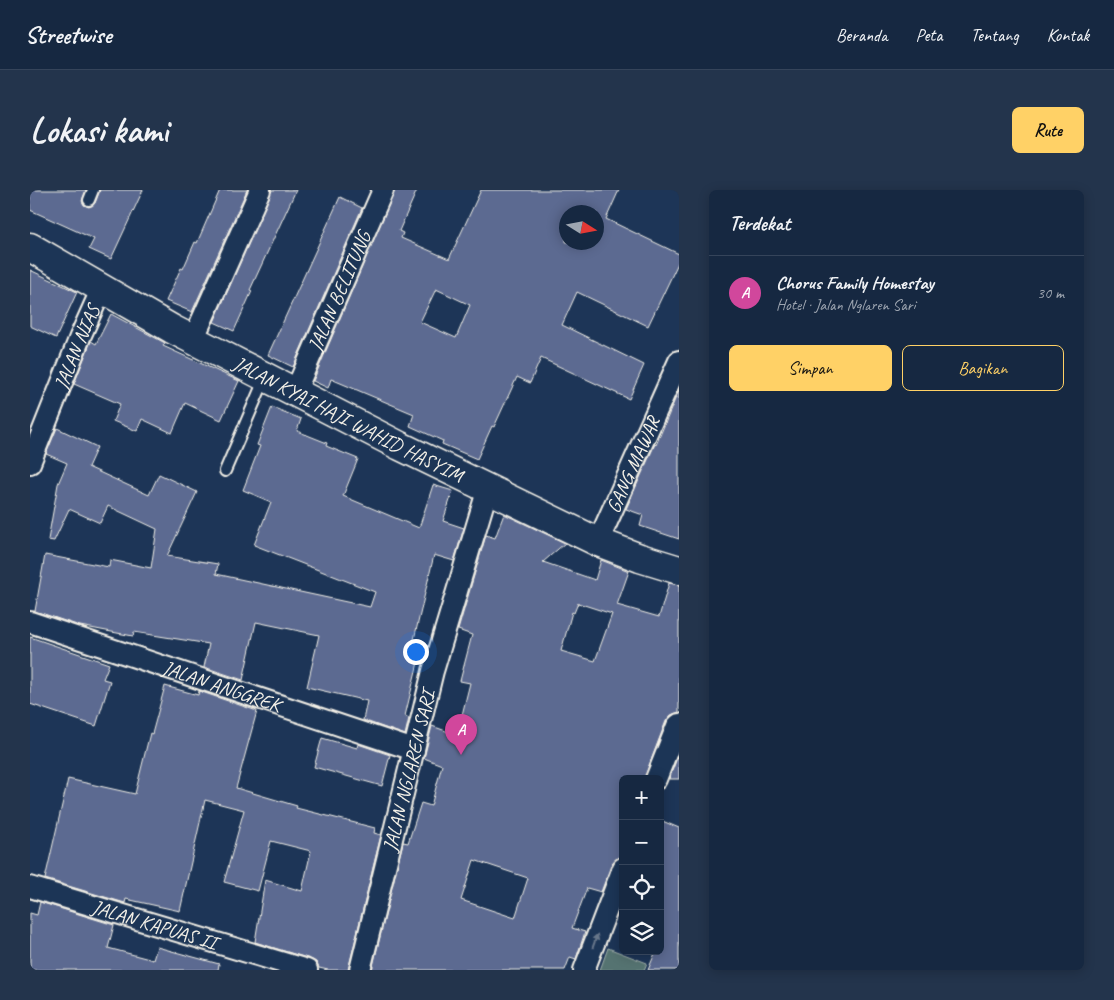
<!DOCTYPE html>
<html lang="id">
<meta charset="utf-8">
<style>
:root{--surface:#162841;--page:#23344c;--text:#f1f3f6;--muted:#9ea6b1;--line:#35445a;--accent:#ffd166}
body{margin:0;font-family:Caveat,sans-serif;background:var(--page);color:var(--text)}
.controls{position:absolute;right:15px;bottom:15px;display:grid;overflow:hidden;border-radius:8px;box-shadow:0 2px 12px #0003}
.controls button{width:45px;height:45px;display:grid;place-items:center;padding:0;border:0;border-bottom:1px solid var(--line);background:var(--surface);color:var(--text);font:25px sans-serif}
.compass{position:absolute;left:529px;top:15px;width:45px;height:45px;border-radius:50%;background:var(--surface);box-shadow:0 2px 12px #0003;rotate:101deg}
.you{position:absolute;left:385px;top:461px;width:18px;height:18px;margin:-12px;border:4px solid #fff;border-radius:50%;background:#1a73e8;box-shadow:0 0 0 8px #1a73e833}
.badge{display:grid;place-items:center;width:32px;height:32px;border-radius:50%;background:var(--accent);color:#fff;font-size:16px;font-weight:700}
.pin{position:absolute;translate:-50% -41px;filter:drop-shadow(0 1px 2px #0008)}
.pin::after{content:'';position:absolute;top:26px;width:18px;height:15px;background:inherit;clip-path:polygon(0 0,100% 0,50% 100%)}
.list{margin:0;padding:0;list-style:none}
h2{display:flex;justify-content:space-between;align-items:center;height:65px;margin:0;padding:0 20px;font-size:21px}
h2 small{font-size:16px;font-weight:400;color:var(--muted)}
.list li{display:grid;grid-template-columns:32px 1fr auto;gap:15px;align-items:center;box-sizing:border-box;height:75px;padding:0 20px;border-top:1px solid var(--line)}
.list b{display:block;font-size:19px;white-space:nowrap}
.list p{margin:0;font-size:16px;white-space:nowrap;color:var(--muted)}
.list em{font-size:16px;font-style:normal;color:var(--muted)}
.actions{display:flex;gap:10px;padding:15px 20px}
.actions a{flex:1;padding:11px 0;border:1px solid var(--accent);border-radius:8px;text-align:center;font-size:18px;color:var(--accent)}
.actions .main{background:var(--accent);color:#111}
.icon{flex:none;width:28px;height:28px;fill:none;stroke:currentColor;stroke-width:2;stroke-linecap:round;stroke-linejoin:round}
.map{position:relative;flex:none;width:649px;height:780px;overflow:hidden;border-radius:8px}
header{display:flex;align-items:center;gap:30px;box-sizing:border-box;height:70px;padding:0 25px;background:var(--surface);border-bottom:1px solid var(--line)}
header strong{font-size:24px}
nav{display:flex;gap:28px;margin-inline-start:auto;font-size:18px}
.intro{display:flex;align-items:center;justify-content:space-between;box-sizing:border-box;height:120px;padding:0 30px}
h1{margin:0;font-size:35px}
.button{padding:12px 22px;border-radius:8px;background:var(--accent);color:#111;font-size:18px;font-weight:700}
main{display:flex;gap:30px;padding:0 30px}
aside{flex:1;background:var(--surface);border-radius:8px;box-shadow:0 2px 12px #0003}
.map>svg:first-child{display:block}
.green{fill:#557371;stroke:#a4b2ac}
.building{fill:#5b6a91;stroke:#f4f1e8;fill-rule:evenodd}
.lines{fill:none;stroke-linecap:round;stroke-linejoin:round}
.service-casing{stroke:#f4f1e8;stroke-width:14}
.minor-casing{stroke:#f4f1e8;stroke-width:24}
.secondary-casing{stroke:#f4f1e8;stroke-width:31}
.service{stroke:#1d3557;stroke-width:10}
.minor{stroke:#1d3557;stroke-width:20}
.secondary{stroke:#1d3557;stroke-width:28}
.oneway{fill:#68778a}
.labels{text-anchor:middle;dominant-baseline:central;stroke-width:5;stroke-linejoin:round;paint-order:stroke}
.street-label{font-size:20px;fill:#f4f1e8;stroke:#1d3557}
</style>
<header>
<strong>Streetwise</strong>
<nav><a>Beranda</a><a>Peta</a><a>Tentang</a><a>Kontak</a></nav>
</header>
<div class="intro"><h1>Lokasi kami</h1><a class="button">Rute</a></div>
<main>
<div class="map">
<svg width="649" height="780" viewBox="0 0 649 780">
<rect width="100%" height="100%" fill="#1d3557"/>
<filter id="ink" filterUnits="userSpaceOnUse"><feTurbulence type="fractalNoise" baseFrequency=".02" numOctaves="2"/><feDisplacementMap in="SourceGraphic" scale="10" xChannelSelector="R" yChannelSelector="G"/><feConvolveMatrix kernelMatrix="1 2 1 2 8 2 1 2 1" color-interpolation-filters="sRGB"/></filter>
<g filter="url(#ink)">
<path class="green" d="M578,758L617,773L614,780H570Z"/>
<path class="building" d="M0,0H56L52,11L54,15L59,17L65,13L70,0H113L81,69L59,59L64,49L0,20Z
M190,0H217L162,122L136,111L151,78L153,79L165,52L167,53Z
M242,0H266L220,100L222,101L204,141L184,132Z
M365,0H387L369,41L373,43L371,48L419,69L451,0H589L576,29L649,64V71L618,136L547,102L532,135L614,175L599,209L511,168L500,193L487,187L464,237L462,236L447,269L412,254L413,251L380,236L384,224L301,189L298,198L283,191ZM536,22H566V52H536ZM406,99L440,115L426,148L390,132Z
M310,7L332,18L263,177L238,165Z
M0,80L47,102L26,148L0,136Z
M81,124L135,153L133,156L209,191L191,230L155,213L142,243L112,229L107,241L83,231L90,214L44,194L61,151L66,154Z
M649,200V349L610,336L613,325L596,319L625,254L626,255Z
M242,217L271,229L267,241L297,253L296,256L328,269L313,306L389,338L403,295L423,301L413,331L434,338L424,371L404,365L381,462L390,464L375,526L379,528L375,545L333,530L337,511L277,497L289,445L226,432L213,490L174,477L179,454L104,442L103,446L50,436L5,421L15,365L79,377L80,370L121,378L127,339L78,316L70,333L39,319L24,351L18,350L28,294L37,273L16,264L27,238L67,257L58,277L119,305L129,284L167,302L137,366L188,374L186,384L340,417L345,402L224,355L241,312L213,300L230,256L227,255Z
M474,324L535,353L513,372L565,390L571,370L599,381L587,415L629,427L639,393L649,395V522L641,525L636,531L614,589H593V666L586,669L582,673L571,702L557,698L542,738L555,742L546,769L540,767L535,780H342L373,652L378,653L391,613L401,616L412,575L394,568L402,536L427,545L440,493L430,491L442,445L428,440L456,345L465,348ZM548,413L582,424L565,471L531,461L542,422L544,423ZM444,670L498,688L485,728L431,710Z
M0,447L79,474L73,489L80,491L66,536L0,514Z
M135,496L168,505L169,501L227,521L206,598L267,616L266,618L345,638L344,643L351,645L318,780H298L289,778L286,772L280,769L225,752L235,690L272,701L281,661L241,651L228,701L194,692L214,620L175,610L150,721L96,709L95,713L15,689L38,589L105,604L120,543L122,544Z
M292,548L327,558L328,554L360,565L352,596L284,577Z
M649,563V589H639Z
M630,630L649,638V780H618L626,761H630Z
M10,712L84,735L78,758L123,770L127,757L189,774L188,780H0V723L7,725Z"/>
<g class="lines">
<defs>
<path id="service" d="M59,10L63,0
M195,281L235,188"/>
<g id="minor">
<path d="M163,150L230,0"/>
<path id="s1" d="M265,202L353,0"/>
<path id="s2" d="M0,273L50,147L72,98"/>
<path id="s3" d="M568,352L649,171"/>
<path id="s4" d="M0,432L384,560"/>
<path d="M626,589L647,536L649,534"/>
<path id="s5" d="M0,697L277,780"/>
<path id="s6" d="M330,780L403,481L458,298"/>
<path d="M554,780L593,678"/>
</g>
<g id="secondary">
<path id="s7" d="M0,57L142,139L370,256L568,352L610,368L649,380"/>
</g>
</defs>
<use href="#service" class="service-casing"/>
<use href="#minor" class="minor-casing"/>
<use href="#secondary" class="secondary-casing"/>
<use href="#service" class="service"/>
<use href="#minor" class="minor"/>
<use href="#secondary" class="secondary"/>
</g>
<defs><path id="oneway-solid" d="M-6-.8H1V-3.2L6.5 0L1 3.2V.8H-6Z" transform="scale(1.25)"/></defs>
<use class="oneway" href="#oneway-solid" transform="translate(565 751) rotate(-70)"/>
</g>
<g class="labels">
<g class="street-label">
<text stroke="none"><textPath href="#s1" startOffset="110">JALAN BELITUNG</textPath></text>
<text stroke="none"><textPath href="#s2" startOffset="125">JALAN NIAS</textPath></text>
<text stroke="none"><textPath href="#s7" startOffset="362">JALAN KYAI HAJI WAHID HASYIM</textPath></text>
<text stroke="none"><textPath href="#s3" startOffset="85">GANG MAWAR</textPath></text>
<text stroke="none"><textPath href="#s4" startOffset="202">JALAN ANGGREK</textPath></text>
<text stroke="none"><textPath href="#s6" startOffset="205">JALAN NGLAREN SARI</textPath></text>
<text stroke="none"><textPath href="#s5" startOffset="130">JALAN KAPUAS II</textPath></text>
</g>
</g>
</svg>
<div class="controls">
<button>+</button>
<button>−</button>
<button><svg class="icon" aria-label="locate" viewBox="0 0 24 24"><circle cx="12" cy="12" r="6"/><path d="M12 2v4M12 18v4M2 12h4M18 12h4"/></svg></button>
<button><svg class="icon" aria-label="layers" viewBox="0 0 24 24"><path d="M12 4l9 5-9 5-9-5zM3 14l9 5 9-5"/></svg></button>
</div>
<svg class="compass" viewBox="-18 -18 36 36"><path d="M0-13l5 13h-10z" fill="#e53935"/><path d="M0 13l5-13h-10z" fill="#9ea6b1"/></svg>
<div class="you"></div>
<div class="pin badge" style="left:431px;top:565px;background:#d1479c">A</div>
</div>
<aside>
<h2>Terdekat<small></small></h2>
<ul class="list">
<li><span class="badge" style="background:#d1479c">A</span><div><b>Chorus Family Homestay</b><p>Hotel · Jalan Nglaren Sari</p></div><em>30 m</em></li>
</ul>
<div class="actions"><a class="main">Simpan</a><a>Bagikan</a></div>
</aside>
</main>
